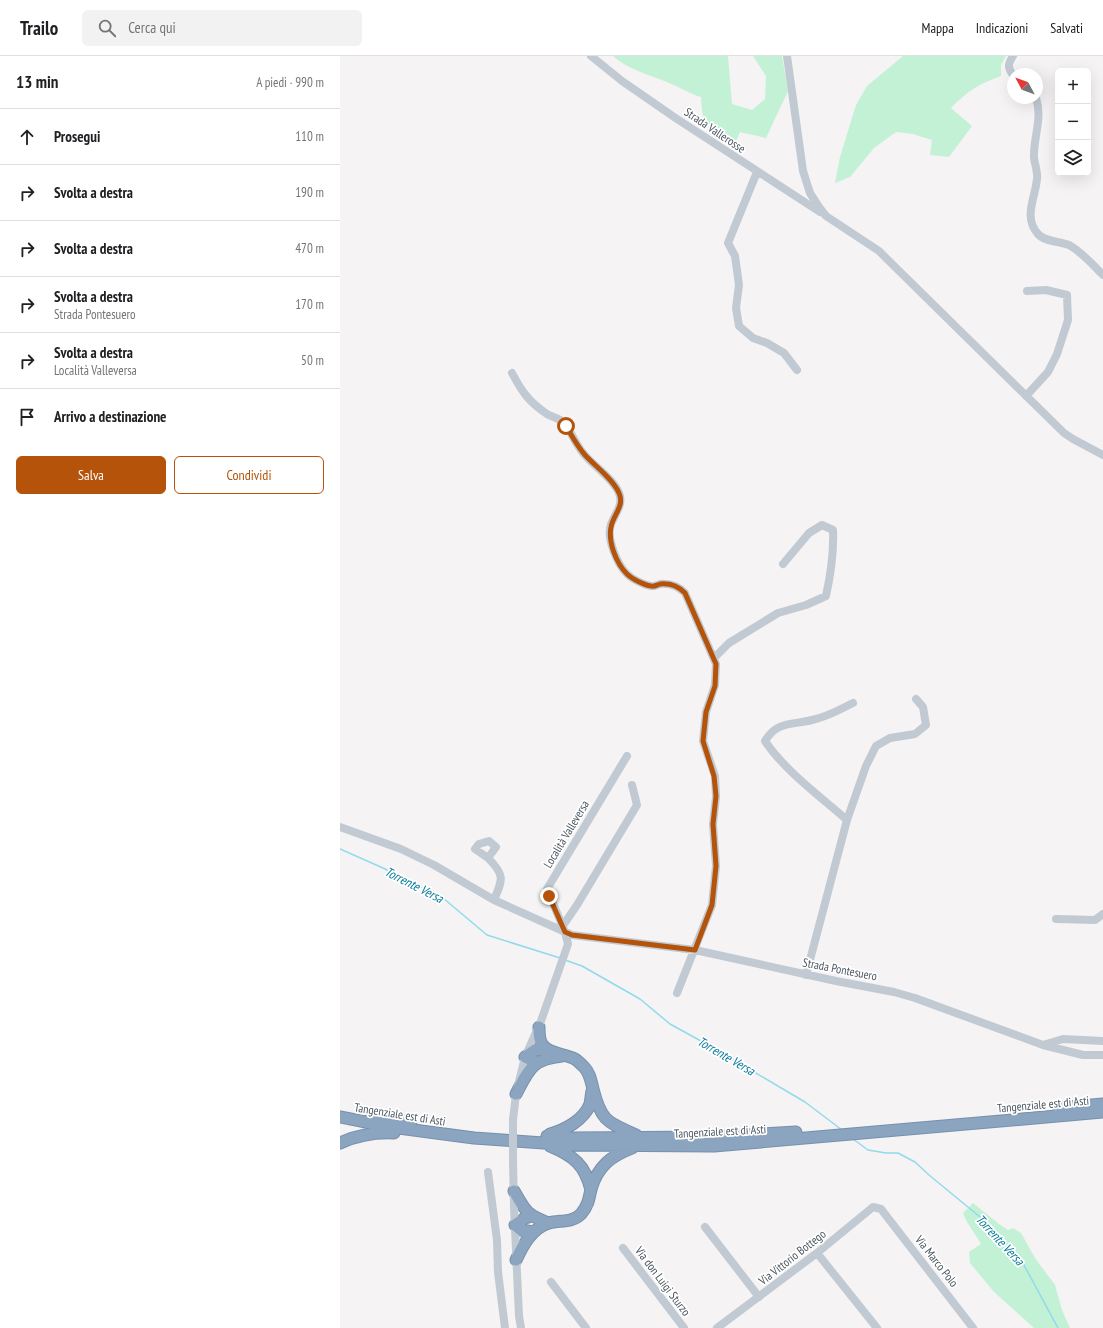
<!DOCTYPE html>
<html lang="it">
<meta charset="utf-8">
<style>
:root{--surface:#fff;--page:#f2f2f2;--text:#202124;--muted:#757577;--line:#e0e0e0;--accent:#b45309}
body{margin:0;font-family:"PT Sans Narrow",sans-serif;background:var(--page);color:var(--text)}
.controls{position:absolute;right:12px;top:12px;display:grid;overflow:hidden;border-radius:6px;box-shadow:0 4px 16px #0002}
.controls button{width:36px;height:36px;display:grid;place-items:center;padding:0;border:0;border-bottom:1px solid var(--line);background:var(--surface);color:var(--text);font:20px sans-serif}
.compass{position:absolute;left:667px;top:12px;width:36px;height:36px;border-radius:50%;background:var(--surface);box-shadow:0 4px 16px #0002;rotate:311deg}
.stop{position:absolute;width:12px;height:12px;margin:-9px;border:3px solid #b45309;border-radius:50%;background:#fff}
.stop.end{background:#b45309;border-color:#fff;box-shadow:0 1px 4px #0008}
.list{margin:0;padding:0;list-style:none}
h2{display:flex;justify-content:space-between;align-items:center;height:52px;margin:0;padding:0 16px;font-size:17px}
h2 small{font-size:13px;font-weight:400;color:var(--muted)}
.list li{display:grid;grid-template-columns:26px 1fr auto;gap:12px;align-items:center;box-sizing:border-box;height:56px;padding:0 16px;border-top:1px solid var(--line)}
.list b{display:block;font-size:15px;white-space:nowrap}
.list p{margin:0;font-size:13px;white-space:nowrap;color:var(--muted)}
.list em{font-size:13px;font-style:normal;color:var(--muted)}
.actions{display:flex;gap:8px;padding:12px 16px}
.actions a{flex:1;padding:9px 0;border:1px solid var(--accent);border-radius:6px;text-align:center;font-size:14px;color:var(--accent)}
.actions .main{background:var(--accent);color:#fff}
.icon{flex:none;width:22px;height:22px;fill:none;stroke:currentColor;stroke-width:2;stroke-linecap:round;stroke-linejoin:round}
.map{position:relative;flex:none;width:763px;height:1272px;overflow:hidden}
header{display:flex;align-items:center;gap:24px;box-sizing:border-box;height:56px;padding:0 20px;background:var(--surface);border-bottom:1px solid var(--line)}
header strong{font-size:19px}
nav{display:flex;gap:22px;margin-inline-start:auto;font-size:14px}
.search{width:280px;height:36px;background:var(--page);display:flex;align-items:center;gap:10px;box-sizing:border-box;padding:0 14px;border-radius:6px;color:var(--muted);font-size:15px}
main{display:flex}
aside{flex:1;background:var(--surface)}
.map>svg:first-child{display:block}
.green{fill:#c3f1d5}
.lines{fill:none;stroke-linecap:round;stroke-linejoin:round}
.stream{stroke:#90daee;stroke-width:1.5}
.highway-casing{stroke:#7690ad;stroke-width:13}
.minor{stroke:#c1cad2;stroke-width:8}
.highway{stroke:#8ba5c1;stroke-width:11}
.minor-bridge{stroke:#c1cad2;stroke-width:8}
.route{stroke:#b45309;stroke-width:5}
.labels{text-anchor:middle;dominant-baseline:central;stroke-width:3.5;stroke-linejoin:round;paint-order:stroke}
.street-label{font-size:12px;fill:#4a5661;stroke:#fff}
.water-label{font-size:13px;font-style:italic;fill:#0c7c9b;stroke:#fff}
</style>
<header>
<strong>Trailo</strong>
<div class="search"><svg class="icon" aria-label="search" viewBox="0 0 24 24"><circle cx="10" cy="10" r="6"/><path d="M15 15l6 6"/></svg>Cerca qui</div>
<nav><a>Mappa</a><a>Indicazioni</a><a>Salvati</a></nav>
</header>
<main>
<aside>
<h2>13 min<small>A piedi · 990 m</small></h2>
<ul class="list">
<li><svg class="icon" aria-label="ahead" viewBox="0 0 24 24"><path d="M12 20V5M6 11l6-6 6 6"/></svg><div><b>Prosegui</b></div><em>110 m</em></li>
<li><svg class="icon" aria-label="right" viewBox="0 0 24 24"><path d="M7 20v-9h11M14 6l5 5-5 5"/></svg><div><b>Svolta a destra</b></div><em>190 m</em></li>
<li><svg class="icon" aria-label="right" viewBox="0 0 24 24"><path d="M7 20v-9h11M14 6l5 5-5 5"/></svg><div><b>Svolta a destra</b></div><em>470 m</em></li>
<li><svg class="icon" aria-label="right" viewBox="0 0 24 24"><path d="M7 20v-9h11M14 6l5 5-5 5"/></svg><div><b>Svolta a destra</b><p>Strada Pontesuero</p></div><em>170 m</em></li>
<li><svg class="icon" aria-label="right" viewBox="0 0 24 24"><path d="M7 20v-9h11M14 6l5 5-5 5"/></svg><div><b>Svolta a destra</b><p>Località Valleversa</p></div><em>50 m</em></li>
<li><svg class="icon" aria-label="arrive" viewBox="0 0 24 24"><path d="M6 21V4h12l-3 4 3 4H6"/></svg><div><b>Arrivo a destinazione</b></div></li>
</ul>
<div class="actions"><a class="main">Salva</a><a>Condividi</a></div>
</aside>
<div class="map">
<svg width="763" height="1272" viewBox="0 0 763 1272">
<rect width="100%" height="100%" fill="#f5f3f3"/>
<path class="green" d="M273,0H388L392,48L412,54L425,43L426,20L413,0H442L448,35L426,82L400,76L396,85L366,71L362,55L361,41C350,38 340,31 329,27C311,19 288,14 273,0Z
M563,0H666L661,9V20C637,29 629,34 611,52L632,70L609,101L590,99L592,84L573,78L556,76L534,92L510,121L495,127L500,101L516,49L527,30Z
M633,1147L659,1168L668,1174L673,1172L681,1177L695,1202L715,1229L722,1254L730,1272H694L654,1236L630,1207L629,1196L641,1188C636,1178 627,1169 623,1157Z"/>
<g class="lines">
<path class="stream" d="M0,793L43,812L103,842L147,879L220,902
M225,904L242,910L300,943L330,968L370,990L465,1046L502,1074
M513,1083L528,1094L546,1097H558L575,1106L589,1119L651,1170L684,1209L718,1272"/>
<defs>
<path id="highway" d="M199,971C199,974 199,979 200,983C203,998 223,997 235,1003C238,1005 241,1008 244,1011C250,1017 251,1025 253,1033C261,1065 267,1066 296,1079
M196,1006L185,1001L195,994L205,993
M176,1038C189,1013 192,1003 222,1000
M718,1052L763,1048
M32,1060L71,1066
M0,1061L51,1071L134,1082L232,1089L374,1090L763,1056
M210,1078C225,1074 244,1064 250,1048C251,1044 251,1039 252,1035
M207,1080L232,1082L372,1081L456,1076
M0,1087C18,1079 34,1076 54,1077
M210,1090C234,1100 245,1109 251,1134
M174,1135C186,1156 186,1158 208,1167
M191,1160L185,1162L175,1169L181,1174L193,1176
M176,1204C183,1189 192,1172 209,1167C220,1164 232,1167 241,1158C248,1150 249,1143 251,1133C258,1110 271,1100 292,1092"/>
</defs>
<use href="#highway" class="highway-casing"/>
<path class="minor" d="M251,0L282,25L337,63L480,156
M447,0L463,115L470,137L479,151L486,160L539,195L547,203L724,377L733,383L763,399
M673,0C668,8 667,11 673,19
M696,42C703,62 693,82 694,102C695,109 698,117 697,123C695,143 683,161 698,178C705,186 719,185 729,189C742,196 753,209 763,219
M417,116L388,187L395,200L399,229L396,252L399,270L413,282L427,287L444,297L457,314
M172,317C182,336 189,346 207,358C212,361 219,362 223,366C231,375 235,387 243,397C253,410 273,422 279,437C284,448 275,458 271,468C266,482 277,508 287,518C292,523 304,529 311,530C314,531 317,529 320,528C330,527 338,530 345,537L376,608L375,629L366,656L363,685L375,720L376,741L373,768L376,810L372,849L337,937
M686,340L708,316L717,298L728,264L727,239L706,234L687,235
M374,602L389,587L438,557L466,549L486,540C491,517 494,497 493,474L482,469L469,477L443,508
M507,764C481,741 444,714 425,685C437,665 452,669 472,664C487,661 499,654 513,647
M0,771L61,793L94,809L154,844L232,879L355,894L496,925L554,936L575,942L703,989L743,999H763
M148,802L135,793L139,788L149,785L156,791L148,802C165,819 163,823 154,844
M716,863L755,864L763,858
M222,871L237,849L297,749L292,729
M466,919L507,764L526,710L536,690L550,682L575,678L586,669L583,651L576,643
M703,989L723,983L763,985
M173,1064L176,1038L185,1001L201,965L228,888L225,876L207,833L287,700
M173,1105L174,1151L179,1260L181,1272
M148,1116L157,1184L158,1216L165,1272
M365,1171L419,1241
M283,1192L344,1272
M477,1197L537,1272
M211,1226L246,1272
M377,1272L477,1197L533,1151L541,1153L633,1272"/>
<use href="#highway" class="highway"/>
<path class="minor-bridge" d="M173,1064V1105"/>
</g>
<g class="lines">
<path class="route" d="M209,840L225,876L232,879L355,894L372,849L376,810L373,768L376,740L374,720L363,685L366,656L375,630L376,608L345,537C338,530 329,527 320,528C317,529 314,531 311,530C304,529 292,523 287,518C276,507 268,486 271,471C273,459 285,450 279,437C273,423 255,410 245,399C237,390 232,380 226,370"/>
</g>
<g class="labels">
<g class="street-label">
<text transform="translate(375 74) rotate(34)">Strada Vallerosse</text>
<text transform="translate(226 778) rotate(-59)">Località Valleversa</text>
<text transform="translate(500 913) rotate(11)">Strada Pontesuero</text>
<text transform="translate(703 1048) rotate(-5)">Tangenziale est di Asti</text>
<text transform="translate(60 1058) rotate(9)">Tangenziale est di Asti</text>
<text transform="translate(380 1075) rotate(-3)">Tangenziale est di Asti</text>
<text transform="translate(452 1201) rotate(-38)">Via Vittorio Bottego</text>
<text transform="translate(597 1205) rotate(52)">Via Marco Polo</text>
<text transform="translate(323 1225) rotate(53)">Via don Luigi Sturzo</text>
</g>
<g class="water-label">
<text transform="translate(74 829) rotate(27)">Torrente Versa</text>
<text transform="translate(386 1000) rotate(30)">Torrente Versa</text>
<text transform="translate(660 1184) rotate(47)">Torrente Versa</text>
</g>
</g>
</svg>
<div class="controls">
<button>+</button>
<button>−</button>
<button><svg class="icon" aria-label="layers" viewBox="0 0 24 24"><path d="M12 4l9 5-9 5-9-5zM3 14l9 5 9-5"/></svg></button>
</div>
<svg class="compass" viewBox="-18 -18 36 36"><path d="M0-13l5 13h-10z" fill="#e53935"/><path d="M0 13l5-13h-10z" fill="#757577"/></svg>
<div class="stop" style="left:226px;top:370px"></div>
<div class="stop end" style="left:209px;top:840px"></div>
</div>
</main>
